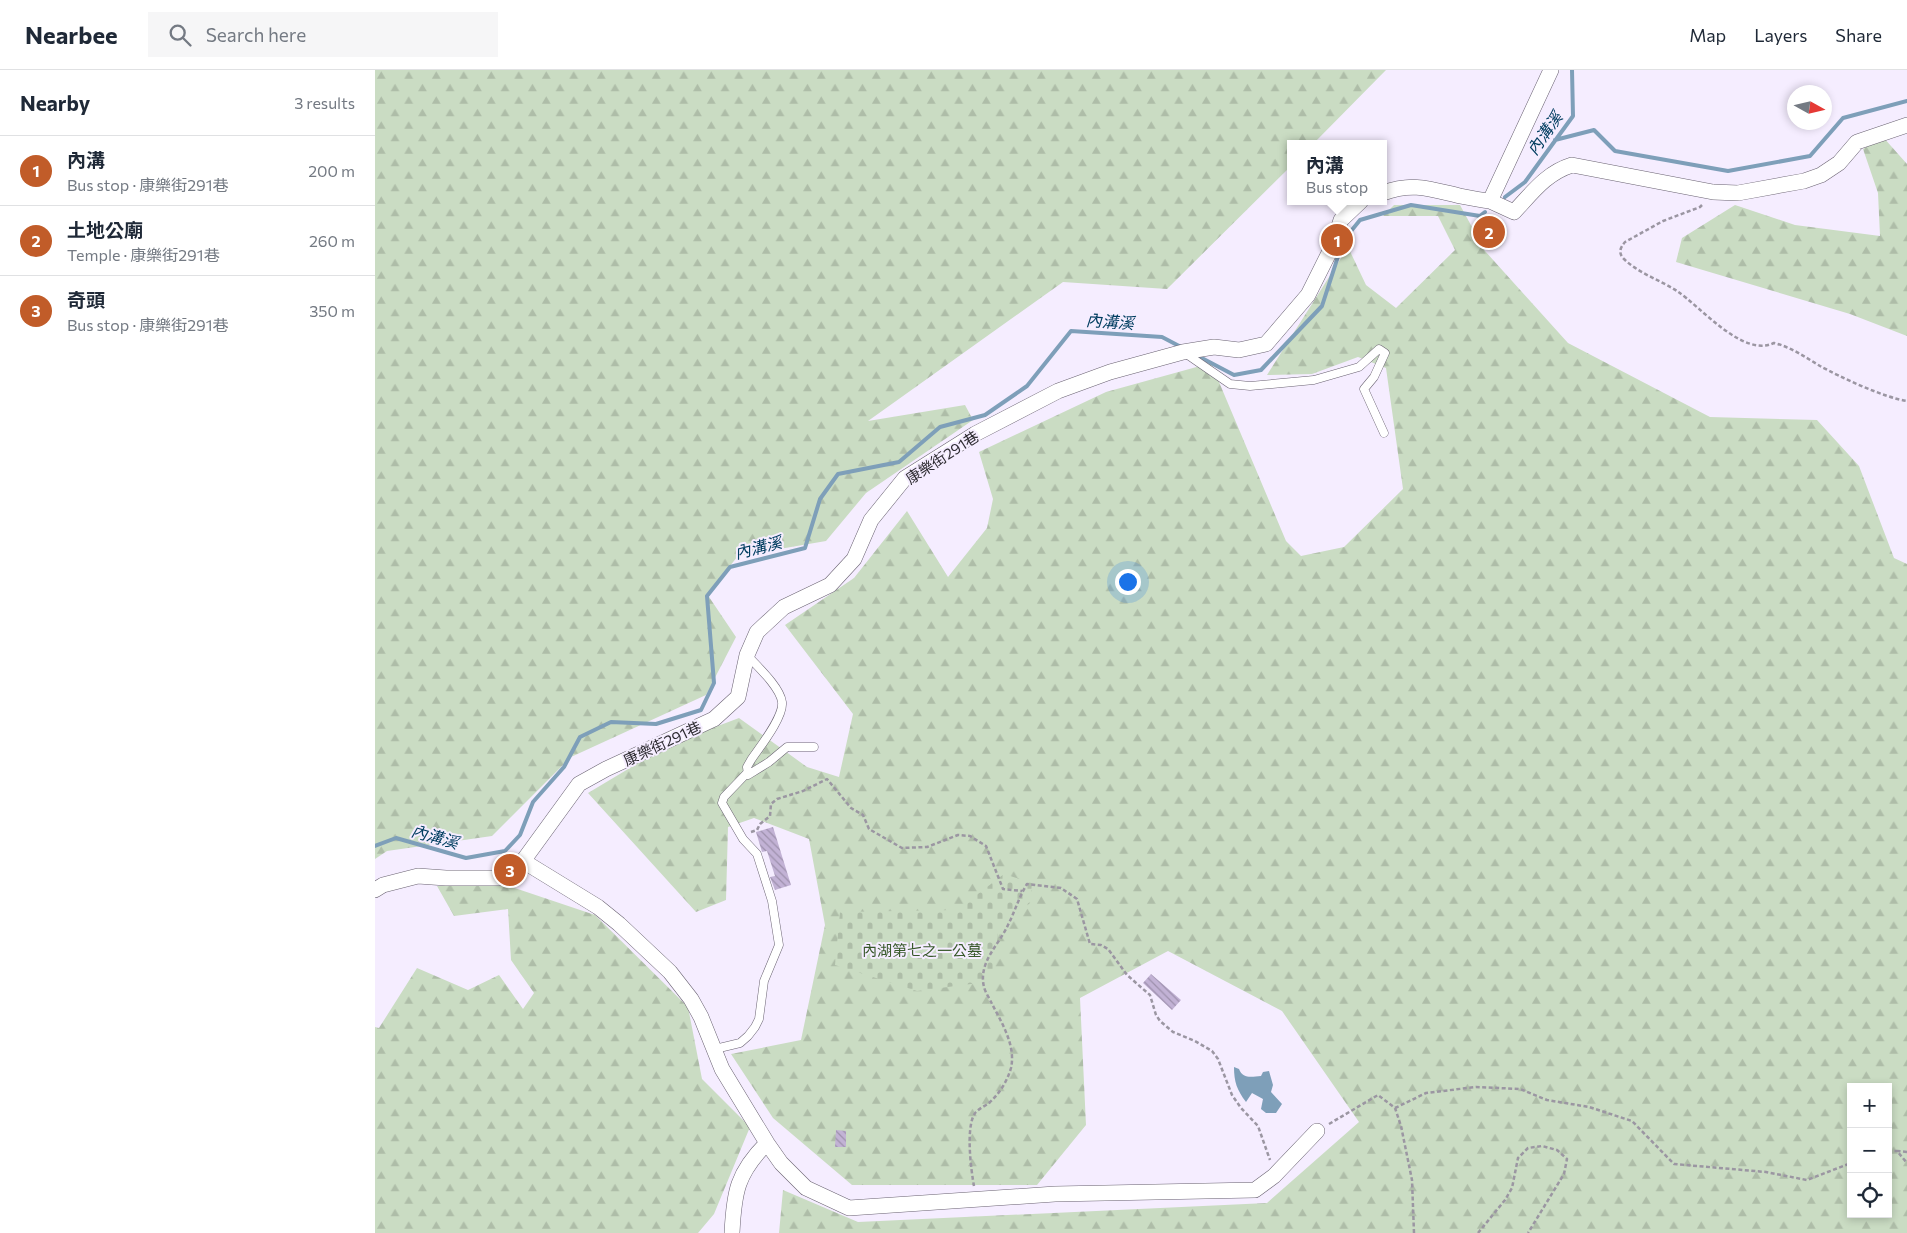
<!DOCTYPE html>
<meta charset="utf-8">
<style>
:root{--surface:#fff;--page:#f6f6f7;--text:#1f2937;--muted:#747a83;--line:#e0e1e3;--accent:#c15c29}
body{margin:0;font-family:Commissioner,"Noto Sans TC",sans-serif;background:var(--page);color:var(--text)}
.controls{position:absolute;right:15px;bottom:15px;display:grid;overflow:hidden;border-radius:0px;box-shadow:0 2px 8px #0003}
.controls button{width:45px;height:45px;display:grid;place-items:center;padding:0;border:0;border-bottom:1px solid var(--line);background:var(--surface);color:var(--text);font:25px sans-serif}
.compass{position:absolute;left:1412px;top:15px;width:45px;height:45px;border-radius:50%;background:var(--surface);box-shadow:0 2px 8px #0003;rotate:98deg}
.you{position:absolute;left:752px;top:511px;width:18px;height:18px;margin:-12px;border:4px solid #fff;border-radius:50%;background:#1a73e8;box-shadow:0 0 0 8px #1a73e833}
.badge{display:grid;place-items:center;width:32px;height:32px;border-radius:50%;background:var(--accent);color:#fff;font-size:16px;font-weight:700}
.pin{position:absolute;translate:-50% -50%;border:2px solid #fff;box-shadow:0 1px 5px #0006}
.popup{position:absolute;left:912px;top:70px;width:100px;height:65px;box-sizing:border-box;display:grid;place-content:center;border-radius:0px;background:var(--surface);filter:drop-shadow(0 1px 4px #0005);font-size:16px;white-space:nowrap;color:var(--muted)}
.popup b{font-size:19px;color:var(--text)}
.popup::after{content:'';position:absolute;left:50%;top:100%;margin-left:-10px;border:10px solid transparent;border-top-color:var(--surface)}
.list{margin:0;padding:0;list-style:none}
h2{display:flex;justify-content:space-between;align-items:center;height:65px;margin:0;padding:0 20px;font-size:21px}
h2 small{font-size:16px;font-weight:400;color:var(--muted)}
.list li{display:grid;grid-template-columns:32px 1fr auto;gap:15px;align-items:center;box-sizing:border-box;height:70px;padding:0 20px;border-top:1px solid var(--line)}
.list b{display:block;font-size:19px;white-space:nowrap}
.list p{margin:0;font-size:16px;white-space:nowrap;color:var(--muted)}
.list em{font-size:16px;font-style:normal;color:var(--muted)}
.icon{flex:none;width:28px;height:28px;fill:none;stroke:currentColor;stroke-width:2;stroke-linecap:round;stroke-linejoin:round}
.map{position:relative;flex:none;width:1532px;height:1163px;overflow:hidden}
header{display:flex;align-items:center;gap:30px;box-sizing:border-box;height:70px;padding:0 25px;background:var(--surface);border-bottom:1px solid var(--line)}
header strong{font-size:24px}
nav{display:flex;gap:28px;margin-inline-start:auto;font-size:18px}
.search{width:350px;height:45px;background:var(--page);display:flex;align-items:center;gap:12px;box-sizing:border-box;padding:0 18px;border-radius:0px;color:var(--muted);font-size:19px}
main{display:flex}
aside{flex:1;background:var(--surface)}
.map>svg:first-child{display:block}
.forest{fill:url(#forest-firs);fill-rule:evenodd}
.cemetery{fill:url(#cemetery-stones)}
.water{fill:#7e9fb9}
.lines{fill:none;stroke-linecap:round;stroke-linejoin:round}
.stream{stroke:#7e9fb9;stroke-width:4}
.building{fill:url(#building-back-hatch)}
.lane-casing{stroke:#6a6372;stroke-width:9}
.street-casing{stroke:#6a6372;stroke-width:16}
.path{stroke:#9b96a2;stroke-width:2.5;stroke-dasharray:4 2.5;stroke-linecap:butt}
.lane{stroke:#fff;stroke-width:8}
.street{stroke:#fff;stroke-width:15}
.labels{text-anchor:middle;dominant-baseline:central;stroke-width:4;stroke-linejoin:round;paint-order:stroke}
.street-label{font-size:15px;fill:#2d2b31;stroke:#f5edff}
.park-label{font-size:15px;fill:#38592b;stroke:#f5edff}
.water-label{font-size:16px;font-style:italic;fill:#003d60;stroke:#f5edff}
</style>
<header>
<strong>Nearbee</strong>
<div class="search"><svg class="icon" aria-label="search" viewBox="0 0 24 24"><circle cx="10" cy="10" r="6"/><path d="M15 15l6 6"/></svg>Search here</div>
<nav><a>Map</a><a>Layers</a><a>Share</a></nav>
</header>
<main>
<aside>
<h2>Nearby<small>3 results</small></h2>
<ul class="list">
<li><span class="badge">1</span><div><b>內溝</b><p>Bus stop · 康樂街291巷</p></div><em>200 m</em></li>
<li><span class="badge">2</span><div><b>土地公廟</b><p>Temple · 康樂街291巷</p></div><em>260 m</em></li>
<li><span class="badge">3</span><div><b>奇頭</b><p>Bus stop · 康樂街291巷</p></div><em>350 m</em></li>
</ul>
</aside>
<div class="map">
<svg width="1532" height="1163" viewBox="0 0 1532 1163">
<defs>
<pattern id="forest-firs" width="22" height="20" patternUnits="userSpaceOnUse" patternTransform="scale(1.25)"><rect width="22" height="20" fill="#cadcc3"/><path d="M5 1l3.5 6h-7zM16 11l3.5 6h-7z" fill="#aebda8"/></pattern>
<pattern id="cemetery-stones" width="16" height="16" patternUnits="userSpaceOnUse" patternTransform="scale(1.25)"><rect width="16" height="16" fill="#cadcc3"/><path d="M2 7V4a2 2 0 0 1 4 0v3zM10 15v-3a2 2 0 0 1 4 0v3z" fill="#aebda8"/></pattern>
<pattern id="building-back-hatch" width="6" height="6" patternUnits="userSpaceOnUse" patternTransform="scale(1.25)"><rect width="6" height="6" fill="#c2b2d5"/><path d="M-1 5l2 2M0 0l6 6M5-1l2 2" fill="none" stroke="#9e91ad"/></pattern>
</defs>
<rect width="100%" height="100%" fill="#f5edff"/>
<path class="forest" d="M0,0H1011L938,74H916V96L792,219L688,212L493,351L590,335L598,350L491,423L451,471L363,486L332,524L361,567L331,625L196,687L117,766L12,781L0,789Z
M1508,67L1532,94V266L1475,244L1301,192L1307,168L1360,135L1420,155L1505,166L1503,123L1488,79Z
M1019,135H1085L1110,181L1193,273L1335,347L1442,350L1484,396L1519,488L1532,494V1163H404L408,1120L483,1152L892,1133L984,1052L907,941L793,881L705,928L711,1055L662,1115H477L398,1048L356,984L426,970L450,855L434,769L379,748L353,757L351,830L321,842L213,723L295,674L364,648L432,697L464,707L478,644L410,555L479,508L532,441L573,507L612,458L618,429L604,382L731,322L836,293L911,471L926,486L969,477L1028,419L1011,298L983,287L937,304L892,305L973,177L991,215L1021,238L1080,180L1063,146H1008ZM1476,1017H1513V1144H1476Z
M128,814L220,845L313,937L327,1009L375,1057L339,1144L323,1163H0V957L4,958L42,898L93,920L124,905L148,939L159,923L136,890L133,839L79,846L62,816Z"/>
<path class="cemetery" d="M629,804L657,813L655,833L623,859L619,911L542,921L460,895L465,842L582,840Z"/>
<path class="water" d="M859,997L864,999C868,1009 876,1007 886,1006L888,1002L894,1001L898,1015L896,1022L907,1034L901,1043H891L886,1039L888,1029L877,1023L871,1032C862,1020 859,1012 859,997Z"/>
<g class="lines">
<path class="stream" d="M1180,70L1219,60L1240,81L1353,101L1435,86L1468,48L1532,31
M1130,127L1150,112L1198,46L1197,0
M821,285L859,305L886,300L947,236L968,171L985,150L1036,135L1105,146L1110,142
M0,776L21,768L91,788L130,781L145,765L158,732L189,697L205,667L236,652L281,654L326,640L339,613L332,526L355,497L430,478L445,429L463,404L524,392L565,357L610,345L652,316L696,261L787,267L806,277"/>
</g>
<path class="building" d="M1110,148L1128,156L1118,177L1101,168Z
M398,757L416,815L400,820L395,807L400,806L392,781L387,782L381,762Z
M776,904L806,930L797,940L768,913Z
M461,1060L471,1061V1077H460Z"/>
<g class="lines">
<defs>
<path id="lane" d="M810,283L855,314L875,316L939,310L984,297L1004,279L1010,283L999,307L989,319L1009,363
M372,585C382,596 405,617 407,632C409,647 384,678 376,690L372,697L373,705L394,692L412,677H439
M340,979L365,973L373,966L380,957L384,949L389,911L404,875L397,831L382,784L368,769L347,733L349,727L372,703"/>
<path id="street" d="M1008,123C1038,112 1055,119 1085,126C1095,128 1105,130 1115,131L1176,0
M1115,131L1139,142C1157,123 1171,103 1197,95L1338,122L1363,123L1429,111L1446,105L1464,93L1482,72L1532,55
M148,791L223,837L244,854L295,902L316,929L326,947L347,999L392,1073L406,1093L431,1118L474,1138L680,1124L880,1120L899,1106L942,1061
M0,820L8,815L43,806L71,808H124L148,791L204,714L231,699L339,649L363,627L372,585L382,562L409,537L455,515L479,489L496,450L530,408L600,364L683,321L735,302L808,282L839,277L864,280L891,274L933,225L958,175L966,150L986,131
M357,1163C359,1122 362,1103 392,1073"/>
</defs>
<use href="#lane" class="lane-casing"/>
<use href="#street" class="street-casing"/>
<path class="path" d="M1327,135L1325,137L1288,151L1250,172C1245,178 1243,183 1249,189C1263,203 1285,210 1302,221C1326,237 1368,288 1399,273C1416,277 1430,287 1445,296C1465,307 1510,328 1532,331
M376,762L382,760L385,754L395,746L396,734L402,729L428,721L452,709L476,738L488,745L494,759L527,778L552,777L583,765L595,766L611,776L628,819L647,821
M1020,1038L1051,1023L1101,1017L1145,1019L1172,1030L1214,1037L1257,1051L1299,1094L1391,1102L1432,1110L1476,1093
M954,1054L1003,1025L1020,1038L1026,1056L1037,1110L1039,1163
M1513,1081H1522
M1532,1082L1522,1081L1532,1093
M599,1116C596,1100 590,1054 601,1042C605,1038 610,1036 614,1033C624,1024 632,1012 636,998C641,976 627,953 617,934C615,929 610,922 609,917C603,892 624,875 633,855C640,841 644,827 652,814L686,818L702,829L715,874L726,875L733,879L752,905L775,925L781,945L785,951L798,962L820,971L837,981L843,989L857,1025L866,1038L883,1056L895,1090
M1103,1163L1130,1130L1137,1118L1143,1088L1153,1078L1167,1076L1182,1080L1192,1089L1189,1104L1153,1163"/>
<use href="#lane" class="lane"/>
<use href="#street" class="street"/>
</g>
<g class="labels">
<g class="street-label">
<text transform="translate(567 387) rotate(-33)">康樂街291巷</text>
<text transform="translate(287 673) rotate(-25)">康樂街291巷</text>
</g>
<g class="park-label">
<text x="547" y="880">內湖第七之一公墓</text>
</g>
<g class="water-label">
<text transform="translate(1169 63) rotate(-55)">內溝溪</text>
<text transform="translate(735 251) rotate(4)">內溝溪</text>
<text transform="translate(383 477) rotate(-14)">內溝溪</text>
<text transform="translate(60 766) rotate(16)">內溝溪</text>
</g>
</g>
</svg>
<div class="controls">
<button>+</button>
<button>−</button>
<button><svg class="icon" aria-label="locate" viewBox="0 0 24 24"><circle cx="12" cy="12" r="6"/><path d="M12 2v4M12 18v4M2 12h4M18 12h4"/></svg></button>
</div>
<svg class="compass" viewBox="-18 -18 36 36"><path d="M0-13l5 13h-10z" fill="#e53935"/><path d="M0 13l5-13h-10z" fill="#747a83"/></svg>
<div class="you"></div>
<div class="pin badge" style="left:962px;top:170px">1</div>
<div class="popup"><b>內溝</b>Bus stop</div>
<div class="pin badge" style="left:1114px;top:162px">2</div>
<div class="pin badge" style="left:135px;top:800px">3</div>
</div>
</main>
